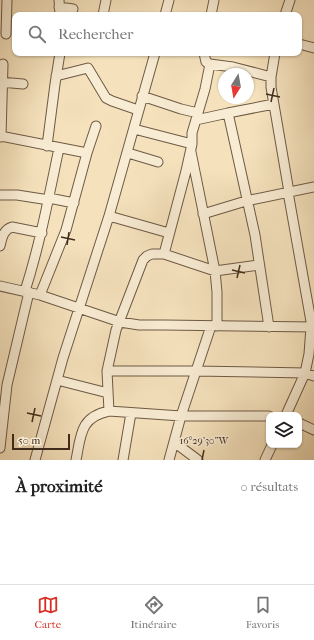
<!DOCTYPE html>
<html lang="fr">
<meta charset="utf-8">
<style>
:root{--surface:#fff;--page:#f2f2f2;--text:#222;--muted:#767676;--line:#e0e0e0;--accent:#d93025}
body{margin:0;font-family:"IM FELL French Canon",serif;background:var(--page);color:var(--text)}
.controls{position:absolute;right:12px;bottom:12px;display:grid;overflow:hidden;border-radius:8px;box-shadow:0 1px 3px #0004}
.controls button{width:36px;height:36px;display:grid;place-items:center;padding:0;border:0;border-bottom:1px solid var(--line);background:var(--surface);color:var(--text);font:20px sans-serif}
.compass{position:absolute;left:218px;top:68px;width:36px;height:36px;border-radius:50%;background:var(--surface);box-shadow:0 1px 3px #0004;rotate:191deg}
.scale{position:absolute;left:12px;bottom:10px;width:58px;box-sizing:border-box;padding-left:4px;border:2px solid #412c1b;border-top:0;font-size:11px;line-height:14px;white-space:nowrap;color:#412c1b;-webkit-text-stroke:3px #f8ecd4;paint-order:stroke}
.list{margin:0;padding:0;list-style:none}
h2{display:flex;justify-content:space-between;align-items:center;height:52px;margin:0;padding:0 16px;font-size:17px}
h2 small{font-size:13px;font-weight:400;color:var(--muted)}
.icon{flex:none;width:22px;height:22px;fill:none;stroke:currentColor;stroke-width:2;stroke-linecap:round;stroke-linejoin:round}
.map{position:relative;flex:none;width:314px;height:460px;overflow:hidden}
.search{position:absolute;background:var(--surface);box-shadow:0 1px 3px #0004;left:12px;right:12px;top:12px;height:44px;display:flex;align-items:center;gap:10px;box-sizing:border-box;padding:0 14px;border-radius:8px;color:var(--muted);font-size:15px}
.sheet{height:124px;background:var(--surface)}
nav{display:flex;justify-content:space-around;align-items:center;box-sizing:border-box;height:56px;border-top:1px solid var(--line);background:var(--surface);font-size:11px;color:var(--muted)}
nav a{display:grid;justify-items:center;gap:2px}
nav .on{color:var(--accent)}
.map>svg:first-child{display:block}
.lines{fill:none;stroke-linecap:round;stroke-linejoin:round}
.street-casing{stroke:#6e5a44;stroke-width:11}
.street{stroke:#f8ecd4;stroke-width:9}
.ticks{fill:none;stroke:#412c1b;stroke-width:1.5}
.ticks-label{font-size:10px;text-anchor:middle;fill:#412c1b;stroke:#f8ecd4;stroke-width:3;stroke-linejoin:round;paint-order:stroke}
</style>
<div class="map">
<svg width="314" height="460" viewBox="0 0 314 460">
<rect width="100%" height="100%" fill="#f5e2bd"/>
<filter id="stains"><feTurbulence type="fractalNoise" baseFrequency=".005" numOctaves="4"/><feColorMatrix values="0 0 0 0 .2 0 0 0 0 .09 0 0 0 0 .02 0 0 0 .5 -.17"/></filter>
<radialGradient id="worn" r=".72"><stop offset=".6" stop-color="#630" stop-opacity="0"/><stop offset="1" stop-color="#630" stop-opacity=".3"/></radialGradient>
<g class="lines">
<defs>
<path id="street" d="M59,0L60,15
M59,7L73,9
M103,15L106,0
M165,15L169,0
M211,15L214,0
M285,15L290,0
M6,34L7,0
M299,44L314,48
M204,53L206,62L210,64L233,67L271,77V87L289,192
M56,76L88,68L106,98L112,101L138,110
M271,77L275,53
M0,82L23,84
M142,96L181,109L198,113
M228,113L274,104
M196,120L228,113L255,235L269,327
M134,129L192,144L186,171L164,254
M0,136L87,153
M1,137L3,64
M192,144V133L205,89L210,64
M47,146L55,84L60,53
M191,152L215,271L217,292V326
M128,153L158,162
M288,192L312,327
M0,195H17L49,200
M49,198L74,203
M203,214L246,201L314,187
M109,216L169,233
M0,246C2,238 3,230 12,227L42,233
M0,286L40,295L120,322L139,325H164L314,327
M25,291C40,244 49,196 59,148
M40,295L66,230L87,153L96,126
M107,371H195L305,373L314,376
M57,380L108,393
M109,411L107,371L116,330L143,260L147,256L152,254H164L215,271L259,265
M286,415L305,373L309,354L311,327
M299,423L314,430
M174,442L198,460
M0,448L7,385L29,292
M35,460L63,358L109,216L155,53
M76,460C81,435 80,417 109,411L181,416H269
M123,460L131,413
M169,460L181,416L211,326
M265,460L272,445"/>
</defs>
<use href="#street" class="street-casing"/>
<use href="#street" class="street"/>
</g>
<path class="ticks" d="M266,94L280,97M271,102L274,88M61,237L75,240M67,245L69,232M232,270L245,273M237,278L240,265M27,413L41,416M32,422L35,408M202,460L204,450"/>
<g class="ticks-label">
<text x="204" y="444">16°29'30"W</text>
</g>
<rect width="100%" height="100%" filter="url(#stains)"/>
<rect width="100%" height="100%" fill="url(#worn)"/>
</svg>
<div class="controls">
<button><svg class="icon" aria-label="layers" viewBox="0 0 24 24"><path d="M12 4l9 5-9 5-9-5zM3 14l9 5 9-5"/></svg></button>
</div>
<svg class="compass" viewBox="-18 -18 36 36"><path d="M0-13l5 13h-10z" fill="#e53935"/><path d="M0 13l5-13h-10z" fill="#767676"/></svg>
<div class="scale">50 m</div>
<div class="search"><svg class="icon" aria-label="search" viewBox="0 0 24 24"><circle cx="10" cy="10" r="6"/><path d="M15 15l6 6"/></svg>Rechercher</div>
</div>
<section class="sheet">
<h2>À proximité<small>0 résultats</small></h2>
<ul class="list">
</ul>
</section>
<nav>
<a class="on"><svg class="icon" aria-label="map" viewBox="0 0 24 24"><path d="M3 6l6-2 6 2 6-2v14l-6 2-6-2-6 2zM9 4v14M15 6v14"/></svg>Carte</a>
<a><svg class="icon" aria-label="directions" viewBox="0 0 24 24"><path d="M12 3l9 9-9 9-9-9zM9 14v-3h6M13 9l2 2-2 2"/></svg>Itinéraire</a>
<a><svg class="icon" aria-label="saved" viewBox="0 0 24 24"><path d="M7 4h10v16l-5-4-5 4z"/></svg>Favoris</a>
</nav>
